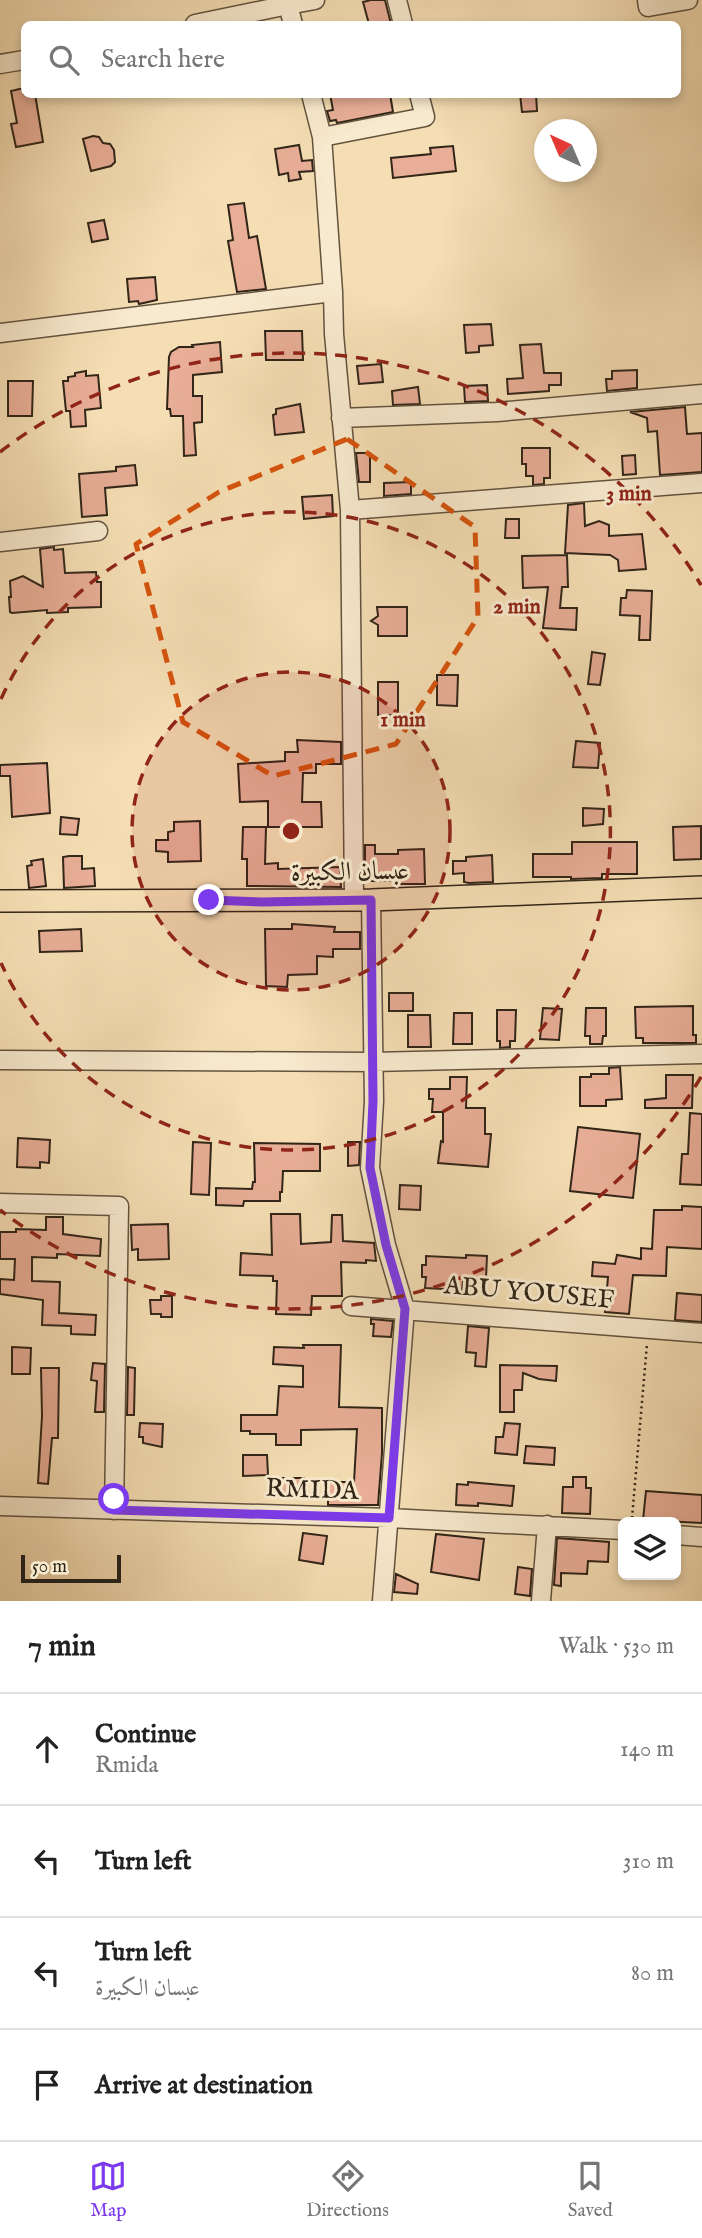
<!DOCTYPE html>
<meta charset="utf-8">
<style>
:root{--surface:#fff;--page:#f2f2f2;--text:#222;--muted:#767676;--line:#e0e0e0;--accent:#7c3aed}
body{margin:0;font-family:"IM FELL English",Amiri,serif;background:var(--page);color:var(--text)}
.controls{position:absolute;right:21px;bottom:21px;display:grid;overflow:hidden;border-radius:10px;box-shadow:0 4px 10px #0003}
.controls button{width:63px;height:63px;display:grid;place-items:center;padding:0;border:0;border-bottom:2px solid var(--line);background:var(--surface);color:var(--text);font:35px sans-serif}
.compass{position:absolute;left:534px;top:119px;width:63px;height:63px;border-radius:50%;background:var(--surface);box-shadow:0 4px 10px #0003;rotate:316deg}
.scale{position:absolute;left:21px;bottom:18px;width:100px;box-sizing:border-box;padding-left:7px;border:4px solid #312518;border-top:0;font-size:19px;line-height:24px;white-space:nowrap;color:#312518;-webkit-text-stroke:5px #f8eace;paint-order:stroke}
.stop{position:absolute;width:21px;height:21px;margin:-16px;border:5px solid #7c3aed;border-radius:50%;background:#fff}
.stop.end{background:#7c3aed;border-color:#fff;box-shadow:0 2px 7px #0008}
.list{margin:0;padding:0;list-style:none}
h2{display:flex;justify-content:space-between;align-items:center;height:91px;margin:0;padding:0 28px;font-size:30px}
h2 small{font-size:23px;font-weight:400;color:var(--muted)}
.list li{display:grid;grid-template-columns:46px 1fr auto;gap:21px;align-items:center;box-sizing:border-box;height:112px;padding:0 28px;border-top:2px solid var(--line)}
.list b{display:block;font-size:26px;white-space:nowrap}
.list p{margin:0;font-size:23px;white-space:nowrap;color:var(--muted)}
.list em{font-size:23px;font-style:normal;color:var(--muted)}
.icon{flex:none;width:38px;height:38px;fill:none;stroke:currentColor;stroke-width:2;stroke-linecap:round;stroke-linejoin:round}
.map{position:relative;flex:none;width:702px;height:1601px;overflow:hidden}
.search{position:absolute;background:var(--surface);box-shadow:0 4px 10px #0003;left:21px;right:21px;top:21px;height:77px;display:flex;align-items:center;gap:18px;box-sizing:border-box;padding:0 24px;border-radius:10px;color:var(--muted);font-size:26px}
.sheet{height:539px;background:var(--surface)}
nav{display:flex;justify-content:space-around;align-items:center;box-sizing:border-box;height:98px;border-top:2px solid var(--line);background:var(--surface);font-size:19px;color:var(--muted)}
nav a{display:grid;justify-items:center;gap:4px}
nav .on{color:var(--accent)}
.map>svg:first-child{display:block}
.building{fill:#e8ae97;stroke:#312518;stroke-width:2}
.lines{fill:none;stroke-linecap:round;stroke-linejoin:round}
.minor-casing{stroke:#62533f;stroke-width:21}
.major-casing{stroke:#312518;stroke-width:24}
.path{stroke:#312518;stroke-width:2.5;stroke-dasharray:2 3.5;stroke-linecap:butt}
.minor{stroke:#f8eace;stroke-width:18}
.major{stroke:#f5deb4;stroke-width:21}
.route{stroke:#7c3aed;stroke-width:9}
.marked{fill:none;stroke:#d6540d;stroke-width:5;stroke-dasharray:14 9;stroke-linejoin:round}
.ring{fill:none;stroke:#8f2418;stroke-width:3.5;stroke-dasharray:12 9}
.labels{text-anchor:middle;dominant-baseline:central;stroke-width:6;stroke-linejoin:round;paint-order:stroke}
.street-label{font-size:26px;fill:#312518;stroke:#f8eace}
.centre{fill:#8f2418;stroke:#f8eace;stroke-width:3.5}
.ring-label{font-size:21px;text-anchor:middle;font-weight:bold;fill:#8f2418;stroke:#f8eace;stroke-width:6;stroke-linejoin:round;paint-order:stroke}
</style>
<div class="map">
<svg width="702" height="1601" viewBox="0 0 702 1601">
<rect width="100%" height="100%" fill="#f5deb4"/>
<filter id="stains"><feTurbulence type="fractalNoise" baseFrequency=".00286" numOctaves="4"/><feColorMatrix values="0 0 0 0 .2 0 0 0 0 .09 0 0 0 0 .02 0 0 0 .5 -.17"/></filter>
<radialGradient id="worn" r=".72"><stop offset=".6" stop-color="#630" stop-opacity="0"/><stop offset="1" stop-color="#630" stop-opacity=".3"/></radialGradient>
<path class="building" d="M371,0H385L391,24H369L363,2Z
M24,88V94H35L43,142L16,147L11,124L17,123L11,91Z
M330,94H390L393,112L337,123L336,120L330,121L327,111L333,110Z
M520,94H536L537,111L522,112Z
M93,136L99,137L103,143L110,144L114,150L115,162L111,166L91,171L83,139Z
M299,145L302,161L312,160L313,171L299,172L301,179L289,181L288,173L279,175L275,149Z
M453,146L456,171L393,178L391,158L431,154L430,148Z
M244,203L249,238L257,236L266,289L237,292L228,241L233,240L228,205Z
M104,220L108,239L92,242L88,223Z
M155,277L157,300L139,304L138,301L129,302L127,279Z
M491,324L493,345L479,346V352L466,353L464,325Z
M265,331H302L303,360H266Z
M220,342L222,372L193,375V396H202V422L194,423L196,455L184,456L183,416H171L170,409H167L169,357L171,352L179,347H193L192,345Z
M541,344L544,373H561V385H549V391L508,394L507,379L523,378L520,345Z
M381,364L383,382L359,384L357,366Z
M637,370V388L607,391L606,379H612V371Z
M86,371V376L98,375L101,408L85,410L86,426L71,427L70,411H66L63,381H68V377L75,376V373Z
M8,381H33L32,416H8Z
M487,385L488,401L465,402L464,386Z
M418,387L420,404L393,405L392,391Z
M300,404L304,432L275,435L273,415L276,414V409Z
M685,407L687,434L702,433V472L660,475L657,431L648,432L647,418L630,412Z
M522,448H550V478H544V484L533,485V476H526V464H522Z
M356,453H370V482H359Z
M635,455L636,474L623,475L622,456Z
M135,465L137,485L105,488L107,515L82,517L79,474L116,471V467Z
M411,482V494L384,496V483Z
M332,495L333,516L304,519L302,497Z
M584,503L585,526L599,521L609,525V536L642,534L646,569L619,571L618,560L610,555L565,553L568,505Z
M506,519H519V538H505Z
M54,547V550L63,549L65,573L96,572L97,582H101V607L68,608V612L47,613V610L12,613L10,612L9,597H11L10,581L23,576L43,587L40,549Z
M567,555L568,587H562L560,608H577L576,630L543,628L548,587L523,588L522,556Z
M627,590L652,591L650,640H639L640,616L620,615L621,598H626Z
M377,607H407V636H378V625L371,621L378,616Z
M592,652L605,654L600,685L588,684Z
M437,675H458L457,706L437,705Z
M378,682H398V715H378Z
M297,740L341,742V764H316V773H303L302,802H321L322,827H268V801L240,802L238,764L285,761V752H298Z
M576,741L600,743L598,768L573,767Z
M47,763L50,813L12,817L10,776H0V765Z
M583,808L604,809L603,824L583,826Z
M61,817L79,819L77,835L60,834Z
M200,821L201,861L168,862V852L156,851V840H168V832L174,831V822Z
M701,826V859L674,860L673,827Z
M243,827H266L265,864L278,863V869L340,867L341,887L247,886V859H242Z
M572,842H637V874H602V878L571,879V877H533V854H572Z
M365,845H375V854H398V850L424,849L425,884H398V881H365Z
M492,855L493,882L469,883L464,882V873L453,874V861H466V857Z
M69,856H82V869L94,868L95,886L64,888L63,857Z
M43,859L46,886L29,888L27,866L32,865L31,861Z
M292,924L335,927L334,932H360V949H333V957L317,956V974L288,975L287,987L266,986L265,929H292Z
M81,929L82,951L40,952L39,931Z
M389,993H413V1011H389Z
M693,1006V1035H696V1043H643V1038H636L635,1007Z
M543,1008L562,1009L559,1040L540,1039Z
M586,1008H606V1036H603L602,1044H590V1036H585Z
M497,1010H516L515,1041H510V1047L500,1048V1041H497Z
M454,1013H472V1044H453Z
M408,1015H430L431,1047H408Z
M620,1067L622,1099L606,1100V1106H580V1077H591V1074H609V1068Z
M666,1075H693L692,1108H645V1100L666,1098Z
M450,1077H467L466,1108H485V1134H491L488,1167L438,1163L441,1141L443,1142V1112H432L433,1099H429V1089H450Z
M690,1113L702,1114V1185L680,1184L682,1154H688Z
M578,1127L640,1134L633,1198L570,1191Z
M18,1138L50,1140L49,1163L40,1162V1168L17,1167Z
M193,1142L211,1143L209,1195L191,1194Z
M348,1142H360L359,1165L348,1166Z
M254,1143L320,1144V1171H283L282,1192H280V1201H244L243,1206L216,1205V1188L252,1189L253,1182H255Z
M400,1185L421,1186L420,1210L399,1209Z
M682,1206L702,1207V1249L667,1247L666,1276L633,1275L629,1314L605,1312L608,1277L592,1276L593,1262L615,1264L617,1255L641,1259V1248L652,1249L654,1210H682Z
M271,1214H300L301,1244L331,1242L332,1215H342L343,1241L374,1243L376,1261L366,1260V1263L341,1262L342,1296H312L311,1315L276,1314L277,1281H273V1276L240,1275L241,1253L272,1255Z
M46,1217H63V1234L101,1239L100,1256L57,1254V1258L32,1257V1281L60,1282L59,1313L96,1315L95,1335L71,1334V1326L42,1325L43,1300L0,1294V1279L14,1280L15,1259H0V1232H16V1229L46,1230Z
M168,1224L169,1259L138,1260V1249L132,1250L131,1225Z
M466,1255L487,1256L486,1278H479L478,1282L463,1281L462,1290L425,1288L426,1277H422V1265H426V1256L466,1258Z
M677,1293L702,1295V1322L675,1320Z
M161,1296H172V1317H161V1314H151L150,1300H161Z
M371,1319L393,1321L391,1337L373,1336L374,1324H371Z
M468,1326L489,1328L486,1367L475,1366L476,1353L466,1352Z
M303,1345H341L339,1407L382,1408V1453L378,1505H328V1482H354L357,1429L301,1430V1445H276V1434H250V1431H241V1415H277L279,1386L303,1387V1366L273,1364L274,1347L304,1348Z
M12,1347L31,1348L30,1374H12Z
M93,1363L105,1364L104,1412H95L97,1381L91,1380Z
M500,1365L557,1366L556,1381L539,1379L523,1373L522,1390H514V1412H500Z
M128,1367L135,1368L134,1415H127Z
M41,1368H59L58,1438H52L48,1484L38,1483L42,1416Z
M140,1423L163,1424L162,1447L143,1443V1437H139Z
M505,1423L520,1424L517,1455L495,1453L496,1437H503Z
M526,1446L555,1448L554,1465L524,1463Z
M243,1455H267L268,1475L243,1476Z
M573,1477H586V1488H591L590,1514L562,1513L563,1487H573Z
M275,1478H304V1495H275Z
M468,1482L514,1486L512,1506L478,1503V1506L456,1505L457,1484L468,1485Z
M646,1491L702,1495V1523L643,1520Z
M303,1533L327,1536L323,1564L299,1560Z
M436,1534L484,1539L479,1580L431,1572Z
M557,1538L609,1542L608,1562L588,1561L587,1574L561,1573V1586L554,1585Z
M518,1567L532,1569L530,1596L515,1594Z
M396,1574L418,1584L417,1594L394,1592Z"/>
<g class="lines">
<defs>
<path id="minor" d="M397,0L403,24
M647,0L648,7L688,0
M288,5L315,0
M195,24L288,5L293,24
M0,64L24,60
M311,94L322,137
M333,292L322,137L425,117L419,94
M0,333L333,292L334,334L350,510L702,483
M341,418L497,412L702,394
M350,510L354,899
M0,542L98,531
M371,900L374,1101L370,1168L386,1245L405,1309L382,1601
M0,1060L372,1062L702,1054
M0,1203L119,1206L114,1510
M351,1306L702,1333
M0,1506L389,1518L623,1530
M676,1535L702,1537
M541,1601L547,1525"/>
<path id="major" d="M0,901L371,900L702,887"/>
</defs>
<use href="#minor" class="minor-casing"/>
<use href="#major" class="major-casing"/>
<path class="path" d="M632,1518L647,1344"/>
<use href="#minor" class="minor"/>
<use href="#major" class="major"/>
</g>
<g class="lines">
<path class="route" d="M114,1499V1510L389,1518L405,1309L386,1245L370,1168L373,1101L371,900L262,902L209,900"/>
</g>
<path class="marked" d="M347,439L475,527L478,617L396,744L273,776L183,722L136,544L219,492Z"/>
<circle cx="291" cy="831" r="159" fill="#8f2418" fill-opacity=".12"/>
<g class="ring">
<circle cx="291" cy="831" r="159"/>
<path d="M1 699A319 319 0 1 1 1 963"/>
<path d="M701 1077A478 478 0 0 1 0 1210M0 452A478 478 0 0 1 701 585"/>
</g>
<g class="labels">
<g class="street-label">
<text transform="translate(350 872) rotate(-1)">عبسان الكبيرة</text>
<text transform="translate(529 1293) rotate(5)">ABU YOUSEF</text>
<text transform="translate(312 1490) rotate(2)">RMIDA</text>
</g>
</g>
<circle cx="291" cy="831" r="10" class="centre"/>
<g class="ring-label">
<text x="629" y="500">3 min</text>
<text x="517" y="613">2 min</text>
<text x="403" y="726">1 min</text>
</g>
<rect width="100%" height="100%" filter="url(#stains)"/>
<rect width="100%" height="100%" fill="url(#worn)"/>
</svg>
<div class="controls">
<button><svg class="icon" aria-label="layers" viewBox="0 0 24 24"><path d="M12 4l9 5-9 5-9-5zM3 14l9 5 9-5"/></svg></button>
</div>
<svg class="compass" viewBox="-18 -18 36 36"><path d="M0-13l5 13h-10z" fill="#e53935"/><path d="M0 13l5-13h-10z" fill="#767676"/></svg>
<div class="scale">50 m</div>
<div class="stop" style="left:114px;top:1499px"></div>
<div class="stop end" style="left:209px;top:900px"></div>
<div class="search"><svg class="icon" aria-label="search" viewBox="0 0 24 24"><circle cx="10" cy="10" r="6"/><path d="M15 15l6 6"/></svg>Search here</div>
</div>
<section class="sheet">
<h2>7 min<small>Walk · 530 m</small></h2>
<ul class="list">
<li><svg class="icon" aria-label="ahead" viewBox="0 0 24 24"><path d="M12 20V5M6 11l6-6 6 6"/></svg><div><b>Continue</b><p>Rmida</p></div><em>140 m</em></li>
<li><svg class="icon" aria-label="left" viewBox="0 0 24 24"><path d="M17 20v-9H6M10 6l-5 5 5 5"/></svg><div><b>Turn left</b></div><em>310 m</em></li>
<li><svg class="icon" aria-label="left" viewBox="0 0 24 24"><path d="M17 20v-9H6M10 6l-5 5 5 5"/></svg><div><b>Turn left</b><p>عبسان الكبيرة</p></div><em>80 m</em></li>
<li><svg class="icon" aria-label="arrive" viewBox="0 0 24 24"><path d="M6 21V4h12l-3 4 3 4H6"/></svg><div><b>Arrive at destination</b></div></li>
</ul>
</section>
<nav>
<a class="on"><svg class="icon" aria-label="map" viewBox="0 0 24 24"><path d="M3 6l6-2 6 2 6-2v14l-6 2-6-2-6 2zM9 4v14M15 6v14"/></svg>Map</a>
<a><svg class="icon" aria-label="directions" viewBox="0 0 24 24"><path d="M12 3l9 9-9 9-9-9zM9 14v-3h6M13 9l2 2-2 2"/></svg>Directions</a>
<a><svg class="icon" aria-label="saved" viewBox="0 0 24 24"><path d="M7 4h10v16l-5-4-5 4z"/></svg>Saved</a>
</nav>
